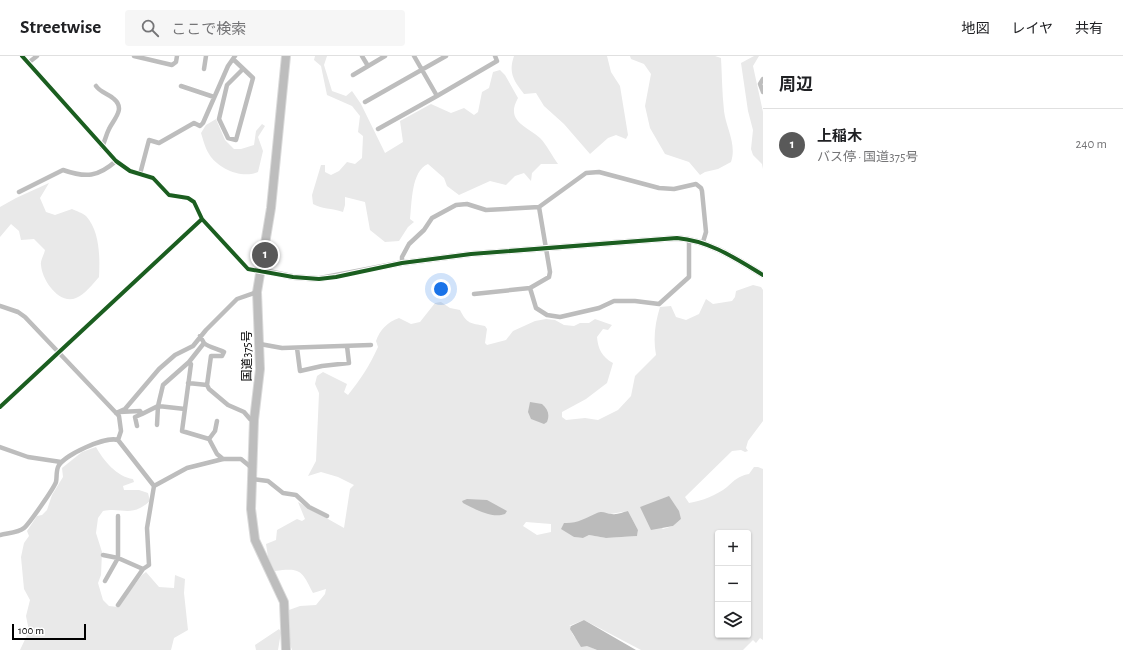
<!DOCTYPE html>
<html lang="ja">
<meta charset="utf-8">
<style>
:root{--surface:#fff;--page:#f6f6f6;--text:#202124;--muted:#757577;--line:#e0e0e0;--accent:#595959}
body{margin:0;font-family:"Alegreya Sans","Noto Sans JP",sans-serif;background:var(--page);color:var(--text)}
.controls{position:absolute;right:12px;bottom:12px;display:grid;overflow:hidden;border-radius:4px;box-shadow:0 1px 3px #0004}
.controls button{width:36px;height:36px;display:grid;place-items:center;padding:0;border:0;border-bottom:1px solid var(--line);background:var(--surface);color:var(--text);font:20px sans-serif}
.scale{position:absolute;left:12px;bottom:10px;width:74px;box-sizing:border-box;padding-left:4px;border:2px solid #000;border-top:0;font-size:11px;line-height:14px;white-space:nowrap;color:#000;-webkit-text-stroke:3px #fff;paint-order:stroke}
.you{position:absolute;left:441px;top:233px;width:14px;height:14px;margin:-10px;border:3px solid #fff;border-radius:50%;background:#1a73e8;box-shadow:0 0 0 6px #1a73e833}
.badge{display:grid;place-items:center;width:26px;height:26px;border-radius:50%;background:var(--accent);color:#fff;font-size:13px;font-weight:700}
.pin{position:absolute;translate:-50% -50%;border:2px solid #fff;box-shadow:0 1px 4px #0006}
.list{margin:0;padding:0;list-style:none}
h2{display:flex;justify-content:space-between;align-items:center;height:52px;margin:0;padding:0 16px;font-size:17px}
h2 small{font-size:13px;font-weight:400;color:var(--muted)}
.list li{display:grid;grid-template-columns:26px 1fr auto;gap:12px;align-items:center;box-sizing:border-box;height:72px;padding:0 16px;border-top:1px solid var(--line)}
.list b{display:block;font-size:15px;white-space:nowrap}
.list p{margin:0;font-size:13px;white-space:nowrap;color:var(--muted)}
.list em{font-size:13px;font-style:normal;color:var(--muted)}
.icon{flex:none;width:22px;height:22px;fill:none;stroke:currentColor;stroke-width:2;stroke-linecap:round;stroke-linejoin:round}
.map{position:relative;flex:none;width:763px;height:594px;overflow:hidden}
header{display:flex;align-items:center;gap:24px;box-sizing:border-box;height:56px;padding:0 20px;background:var(--surface);border-bottom:1px solid var(--line)}
header strong{font-size:19px}
nav{display:flex;gap:22px;margin-inline-start:auto;font-size:14px}
.search{width:280px;height:36px;background:var(--page);display:flex;align-items:center;gap:10px;box-sizing:border-box;padding:0 14px;border-radius:4px;color:var(--muted);font-size:15px}
main{display:flex}
aside{flex:1;background:var(--surface)}
.map>svg:first-child{display:block}
.green{fill:#e9e9e9;fill-rule:evenodd}
.water{fill:#bbb}
.lines{fill:none;stroke-linecap:round;stroke-linejoin:round}
.trunk-casing{stroke:#dbdbdb;stroke-width:10}
.minor{stroke:#bdbdbd;stroke-width:4.5}
.tertiary{stroke:#bdbdbd;stroke-width:6}
.trunk{stroke:#bdbdbd;stroke-width:8}
.cycleway-casing{stroke:#fff;stroke-width:6}
.cycleway{stroke:#1b5e20;stroke-width:4}
.labels{text-anchor:middle;dominant-baseline:central;stroke-width:3.5;stroke-linejoin:round;paint-order:stroke}
.street-label{font-size:12px;fill:#000;stroke:#fff}
</style>
<header>
<strong>Streetwise</strong>
<div class="search"><svg class="icon" aria-label="search" viewBox="0 0 24 24"><circle cx="10" cy="10" r="6"/><path d="M15 15l6 6"/></svg>ここで検索</div>
<nav><a>地図</a><a>レイヤ</a><a>共有</a></nav>
</header>
<main>
<div class="map">
<svg width="763" height="594" viewBox="0 0 763 594">
<rect width="100%" height="100%" fill="#fff"/>
<path class="green" d="M315,0H327L324,9L332,35L346,40L352,35L361,48L385,97L403,86L400,65L431,48L451,57L464,52L474,59L478,56L482,36L489,32L493,16L500,14L505,19L518,42C505,65 526,70 540,82C547,89 552,100 558,108H541L532,117L531,125L524,117L515,120L506,129L490,125L459,139L447,130L444,122L428,108C411,115 412,147 410,163L414,166L408,171L399,185L385,186L370,174L365,146L345,141V149L343,156C332,152 321,153 313,148L312,139L321,109H325V116L331,119L339,115L347,106L355,108L362,102L363,80L358,76L360,60L352,50L327,39L321,10L314,4Z
M514,0H607L611,16L620,30L628,79L626,83L616,79L608,82L590,98L564,68L544,50L536,37L524,38C514,25 508,17 514,0Z
M630,0H715L721,2C722,19 722,37 724,55C726,72 737,88 731,106L718,113L705,116L700,119L689,106L665,98L650,72L645,50L651,18L644,8L631,3Z
M754,0H759L753,10L763,56V113L762,108L753,99L751,93L753,74L748,55L741,7Z
M216,63L225,84L234,93H241L254,89L256,75L262,68L265,70L258,81L263,95L258,116C242,123 218,113 209,98C205,92 203,83 201,77L206,69Z
M49,127L40,142L46,156L55,159L72,153C76,155 83,157 86,160C100,175 100,202 99,221C93,228 84,239 76,242C59,249 42,224 41,209C40,205 44,199 45,194L34,183L21,184L19,175L11,168L0,181V151L16,142Z
M753,229L761,231L763,234V365L748,385L746,392L748,395L745,396L741,394L732,395L685,441L689,447C702,445 717,439 727,431C735,424 738,420 749,418L754,411H758L763,413V584L760,582L756,587L753,584L743,594H641L584,564L569,570H571C570,584 587,589 597,594H292L290,588L289,554L300,550L316,549L325,538L326,533L313,537C302,515 301,511 275,515L268,501L266,488L276,484L277,474L297,463L302,465L305,463L298,446L344,472L350,433L354,429L338,421L321,416L308,420L316,405L319,337L315,328L317,320L323,316L347,328L344,336L348,339C360,324 370,309 378,291L376,285C380,274 387,266 399,262L411,268L420,266L435,247L441,246L450,252L460,254C467,268 470,267 485,270L487,273L485,287L487,289L506,284L513,275L535,265L546,263L555,264L564,269L574,270L580,267H589L595,263L612,269L608,274L603,273L597,281C598,293 602,301 613,307L607,327L586,343L562,356V361L566,364L585,362L598,364L618,354L631,340L635,320L656,299C653,283 655,267 660,251L671,250L676,261L686,264L699,258L706,243L713,248L732,245L735,241L736,235ZM650,449L681,463L673,470L663,473L640,451ZM628,455L638,474L637,480L606,482L589,479L583,482L574,481L564,467L572,468L593,461ZM526,466L551,468V476L537,479L523,470ZM718,477H748V579H718Z
M96,391C103,404 117,421 133,423L134,426L123,430L124,434H139L148,437L150,445C131,462 123,451 103,455L98,462L96,477L102,496L101,519L98,527L103,544L109,550L118,551L142,519L146,516L159,531L174,532L175,519L185,523L184,537L188,574L174,582L171,594H20L29,575L26,560L30,544L24,533L21,501L24,487L29,480L27,475L37,460L42,459L47,454L52,439L63,421L62,412L82,396Z
M279,573L281,576L278,594H256L255,589Z"/>
<path class="water" d="M530,346L542,348C548,353 550,359 547,366L544,368L531,363L528,356Z
M669,440L679,455L681,463L673,470L651,474L640,451Z
M467,443L487,444L507,455L505,458C492,463 475,453 463,447L462,445Z
M628,455L638,474L637,480L606,482L589,479L583,482L574,481L561,473L564,467C576,468 586,462 597,457C603,454 606,458 612,458C617,459 623,456 628,455Z
M584,564L636,594H597L587,590L581,591L570,573L571,570Z"/>
<g class="lines">
<defs>
<path id="trunk" d="M286,0L271,152L257,236L260,313L254,364L251,453L255,484L284,546L286,594"/>
</defs>
<use href="#trunk" class="trunk-casing"/>
<path class="minor" d="M22,0L116,105L130,115L153,122L169,139L188,142L194,146L202,163L248,213L260,214
M134,0L172,9L176,6L177,0
M362,0L368,10
M414,0L437,40L497,5L495,0
M233,3L253,22L236,84L228,82L219,63L227,29L243,13
M28,7L37,0
M204,13L206,0
M353,19L385,0
M763,23L760,28L763,36
M96,30C101,37 108,37 114,43C126,53 113,64 109,73C106,79 105,85 102,91
M181,30L214,41
M365,46L446,0
M378,73L437,40
M140,118L149,84L159,87L194,67L200,70L203,67L228,10L235,0
M19,136L63,114C86,122 98,121 116,105
M539,151L550,216L549,221L530,232L536,252L547,259L560,261L599,252L614,245H635L659,248L689,221V183
M402,207V201L409,188L424,174L432,162L456,149L467,148L486,154L539,151L586,117L599,116L659,132L674,133L696,128L701,132L702,135L706,176L703,186
M474,238L530,232
M0,250L18,256L25,261L119,360L121,375L118,384
M204,287C208,291 218,293 224,296L222,300H211L207,329L209,333L228,349L244,356L250,363L254,364
M260,288L282,292L371,289
M297,292L300,315L322,310L349,307L347,290
M189,306L204,287L200,280
M188,327L207,329
M0,351L202,163
M119,356L140,355L142,358L158,350L163,329L189,306L191,308L182,375L209,383L217,398L223,403
M116,357L125,353L159,313L175,299L193,290L206,274L237,243L257,236
M157,369L158,350L185,353
M137,370L135,361L142,358
M209,383L215,375L217,365
M0,391L28,401L61,406
M252,423L268,425L283,437L296,439L309,451L327,460
M0,479C7,477 18,477 24,472C29,468 54,432 56,426C57,422 56,416 58,411C63,399 106,380 118,384L154,430
M103,499L118,502L143,513
M105,525L118,502V460
M118,549L143,513L149,509L147,472L154,430L187,412L223,403H241L252,412"/>
<path class="tertiary" d="M260,214L293,221L319,223L402,207L471,198L677,182C710,185 735,202 763,219"/>
<use href="#trunk" class="trunk"/>
<defs>
<path id="cycleway" d="M22,0L116,105L130,115L153,122L169,139L188,142L194,146L202,163L248,213L293,221L319,223L336,221L402,207L471,198L677,182C710,185 735,202 763,219
M0,351L202,163"/>
</defs>
<use href="#cycleway" class="cycleway-casing"/>
<use href="#cycleway" class="cycleway"/>
</g>
<g class="labels">
<g class="street-label">
<text transform="translate(247 300) rotate(-90)">国道375号</text>
</g>
</g>
</svg>
<div class="controls">
<button>+</button>
<button>−</button>
<button><svg class="icon" aria-label="layers" viewBox="0 0 24 24"><path d="M12 4l9 5-9 5-9-5zM3 14l9 5 9-5"/></svg></button>
</div>
<div class="scale">100 m</div>
<div class="you"></div>
<div class="pin badge" style="left:265px;top:199px">1</div>
</div>
<aside>
<h2>周辺<small></small></h2>
<ul class="list">
<li><span class="badge">1</span><div><b>上稲木</b><p>バス停 · 国道375号</p></div><em>240 m</em></li>
</ul>
</aside>
</main>
